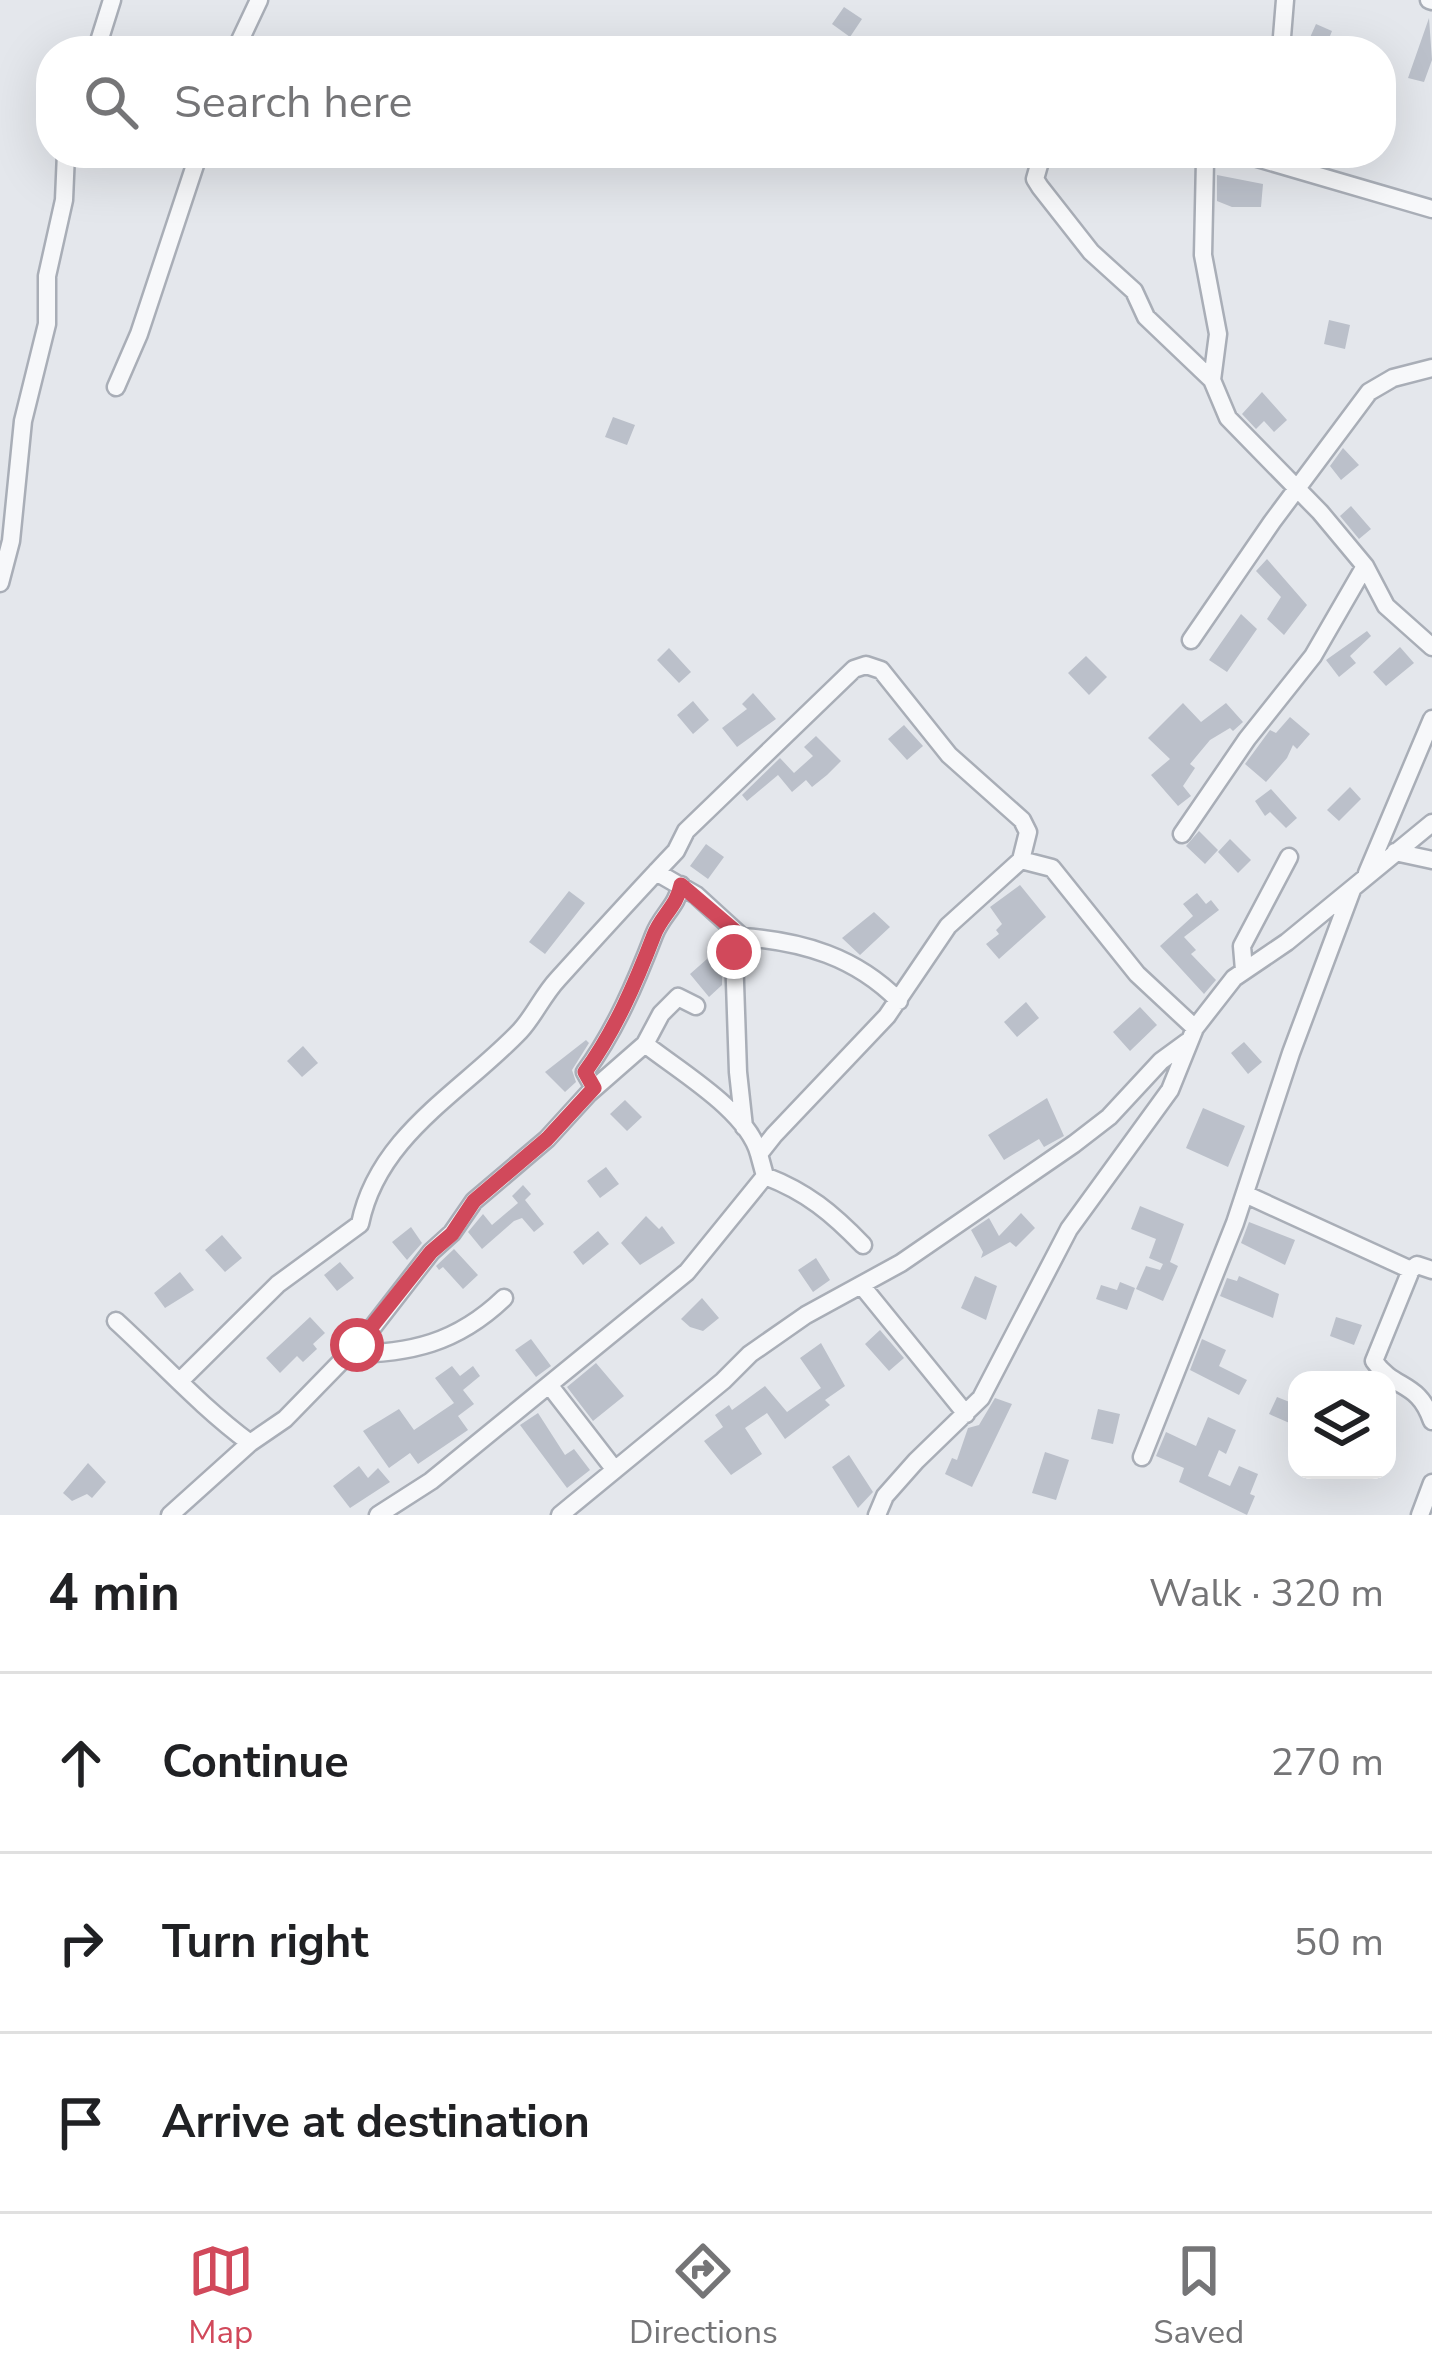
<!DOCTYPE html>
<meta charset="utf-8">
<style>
:root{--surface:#fff;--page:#f2f2f2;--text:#202124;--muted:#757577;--line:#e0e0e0;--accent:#d1495b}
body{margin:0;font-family:"Nunito Sans",sans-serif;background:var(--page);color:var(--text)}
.controls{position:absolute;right:36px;bottom:36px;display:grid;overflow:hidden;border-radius:24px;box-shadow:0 12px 48px #0002}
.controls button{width:108px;height:108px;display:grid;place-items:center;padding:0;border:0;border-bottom:3px solid var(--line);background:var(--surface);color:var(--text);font:60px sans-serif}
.stop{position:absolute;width:36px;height:36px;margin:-27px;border:9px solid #d1495b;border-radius:50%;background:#fff}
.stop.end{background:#d1495b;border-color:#fff;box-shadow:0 3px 12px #0008}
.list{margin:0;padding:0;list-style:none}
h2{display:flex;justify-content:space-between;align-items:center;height:156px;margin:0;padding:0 48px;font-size:51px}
h2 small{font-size:39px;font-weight:400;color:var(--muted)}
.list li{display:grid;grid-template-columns:78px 1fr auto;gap:36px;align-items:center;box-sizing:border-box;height:180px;padding:0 48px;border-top:3px solid var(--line)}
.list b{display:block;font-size:45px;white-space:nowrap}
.list em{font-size:39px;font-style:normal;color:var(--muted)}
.icon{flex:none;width:66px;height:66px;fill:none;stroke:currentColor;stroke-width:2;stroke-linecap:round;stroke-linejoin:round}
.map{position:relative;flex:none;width:1432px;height:1515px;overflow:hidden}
.search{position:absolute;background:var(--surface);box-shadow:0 12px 48px #0002;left:36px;right:36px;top:36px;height:132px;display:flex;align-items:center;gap:30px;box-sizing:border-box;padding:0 42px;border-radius:48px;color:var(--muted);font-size:45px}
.sheet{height:696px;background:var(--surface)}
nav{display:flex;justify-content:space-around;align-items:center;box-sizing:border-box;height:168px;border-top:3px solid var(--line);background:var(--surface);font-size:33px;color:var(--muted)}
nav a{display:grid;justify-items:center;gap:6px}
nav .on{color:var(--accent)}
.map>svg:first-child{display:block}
.building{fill:#bbc0ca}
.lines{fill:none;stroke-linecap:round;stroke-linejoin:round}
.minor-casing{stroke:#a9aeb7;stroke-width:21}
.minor{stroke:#f7f8fa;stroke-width:16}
.route{stroke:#d1495b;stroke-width:15}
</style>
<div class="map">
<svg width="1432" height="1515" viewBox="0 0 1432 1515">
<rect width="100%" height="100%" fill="#e4e7ec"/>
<path class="building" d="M844,7L862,19L850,37L832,24Z
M1429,18L1432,60L1424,82L1408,78Z
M1316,24L1332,31L1324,51H1304Z
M1217,175L1263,184L1261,207H1232L1217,201Z
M1329,320L1350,325L1345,349L1324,344Z
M1262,392L1287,420L1274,432L1264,421L1256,429L1242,414Z
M613,417L635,425L627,445L605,437Z
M1343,448L1359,465L1341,480L1330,466Z
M1351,506L1371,529L1359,539L1340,516Z
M1267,559L1307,605L1284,635L1267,619L1281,597L1256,571Z
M1241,614L1257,629L1227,672L1209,660Z
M1367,631L1371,636L1350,656L1356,663L1339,677L1326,660Z
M1400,647L1414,663L1386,686L1373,672Z
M669,648L691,672L679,683L657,660Z
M1086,656L1107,677L1089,695L1068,673Z
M753,693L776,719L737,747L722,728L747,709L742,704Z
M693,701L709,720L693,734L677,715Z
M1183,703L1201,722L1226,703L1243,722L1233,731L1230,728L1210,740L1190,764L1195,768L1183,786L1191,796L1178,806L1151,775L1170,759L1148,738Z
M1290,717L1310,734L1297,749L1293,745L1287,758L1266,782L1245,764L1270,730L1276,733Z
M904,725L923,746L907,760L888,739Z
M816,736L841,761L827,775L812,787L806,780L792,792L778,775L747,801L742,795L780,758L794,773L813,756L804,747Z
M1350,787L1361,799L1339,821L1327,810Z
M1271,789L1297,818L1286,828L1270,812L1265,816L1255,801Z
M1199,831L1218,850L1205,864L1186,846Z
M1230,839L1251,860L1238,873L1218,852Z
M706,844L724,857L708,879L690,866Z
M1020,885L1046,917L999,959L986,944L999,934L996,930L1002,924L990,907Z
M569,891L585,903L545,954L529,942Z
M1197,893L1206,904L1211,900L1219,910L1184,937L1196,950L1191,954L1216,980L1204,994L1160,946L1193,916L1183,904Z
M874,912L890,927L860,955L842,938Z
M707,959L722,977V985L709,997L690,974Z
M1026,1002L1039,1018L1017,1037L1004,1022Z
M1140,1007L1157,1025L1130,1051L1113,1032Z
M586,1040L589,1043L572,1070L576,1082L565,1092L545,1072Z
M1244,1042L1262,1062L1248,1074L1231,1053Z
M303,1046L318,1063L302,1077L287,1061Z
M1047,1098L1064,1136L1044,1147L1039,1139L1004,1160L988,1135Z
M625,1100L642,1117L627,1131L610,1114Z
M1203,1108L1245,1126L1228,1167L1186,1148Z
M606,1167L619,1184L600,1198L587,1181Z
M523,1185L531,1194L525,1200L544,1224L534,1232L522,1218L514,1221L482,1249L468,1232L483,1214L492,1225L518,1203L512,1196Z
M1140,1206L1184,1224L1170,1262L1178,1266L1163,1301L1136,1289L1146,1266L1160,1270L1163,1264L1149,1258L1156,1239L1131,1229Z
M1021,1213L1035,1228L1016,1247L1010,1242L981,1258L983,1252L971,1230L989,1218L999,1236Z
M646,1216L659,1229L662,1226L675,1243L640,1265L621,1243Z
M1249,1222L1295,1240L1285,1265L1241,1243Z
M411,1227L422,1243L407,1260L392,1242Z
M598,1231L609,1244L583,1265L573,1252Z
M222,1235L242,1258L225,1272L205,1250Z
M454,1249L478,1275L463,1289L443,1267L439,1270L436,1266Z
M816,1258L830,1280L813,1292L798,1270Z
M340,1262L354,1278L337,1291L324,1275Z
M180,1272L194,1290L165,1308L154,1293Z
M975,1276L997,1286L986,1320L961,1308Z
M1239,1276L1279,1294L1273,1318L1220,1296L1227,1278L1237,1281Z
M1120,1282L1135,1288L1127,1310L1096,1299L1101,1285L1117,1290Z
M702,1298L719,1318L703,1331L690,1327L681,1319Z
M310,1317L325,1333L313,1344L317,1349L303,1362L297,1356L280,1373L266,1358Z
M1336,1317L1362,1325L1354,1345L1330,1336Z
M880,1330L904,1358L889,1371L865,1344Z
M531,1339L551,1366L536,1377L515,1350Z
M1202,1339L1226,1350L1219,1366L1247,1380L1239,1395L1190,1370Z
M821,1343L845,1386L825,1400L830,1405L785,1439L767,1413L745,1428L762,1454L731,1475L704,1441L723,1427L715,1415L729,1405L732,1410L765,1386L787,1412L821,1388L800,1358Z
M596,1363L624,1396L593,1421L567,1387Z
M452,1366L460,1376L473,1366L480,1376L463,1390L474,1404L458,1416L468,1430L418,1464L410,1453L389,1468L363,1431L399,1409L414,1430L454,1403L435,1378Z
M1277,1397L1297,1405L1294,1425L1269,1414Z
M995,1398L1012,1404L972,1487L945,1474L952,1458L957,1460L968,1428L979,1425Z
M1098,1409L1120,1414L1113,1444L1091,1439Z
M538,1413L565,1455L574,1449L590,1470L567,1488L520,1425Z
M1208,1417L1236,1430L1226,1454L1219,1450L1208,1476L1230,1486L1239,1466L1258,1474L1250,1494L1255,1496L1247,1515L1179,1482L1184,1468L1156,1456L1166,1432L1196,1446Z
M1045,1452L1069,1460L1056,1500L1032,1493Z
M849,1455L873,1492L858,1508L832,1467Z
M88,1463L106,1482L92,1498L87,1494L72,1501L63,1493Z
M359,1466L368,1478L378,1468L390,1482L350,1508L333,1486Z"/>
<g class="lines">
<defs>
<path id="minor" d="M1429,0L1432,1
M96,51L112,0
M235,51L259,0
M1242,51L1281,49L1285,0
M1240,153L1432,209
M1039,165L1035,179L1040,187L1091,252L1134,291L1146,317L1212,380L1228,418L1320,512L1365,566L1386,606L1432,647
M1212,380L1218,334L1203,255L1205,160L1212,153
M116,387L139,334L199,153
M0,583L11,541L23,421L47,324V276L64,200L66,153
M1191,640L1272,522L1369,392L1393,378L1432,368
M1182,834L1247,739L1313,656L1365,566
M1395,852L1432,860
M1021,860L1052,868L1137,974L1195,1028
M656,872L696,895L742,937
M1367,873L1432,719
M1244,970L1242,946L1289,857
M645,1044L661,1014L678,997L696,1006
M594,1088L585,1072C615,1031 636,982 654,935C661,916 677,906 681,885
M744,1127L738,1072L734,953L742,937C802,941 856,957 899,1001
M765,1176C807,1192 832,1213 863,1245
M1245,1194L1411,1270
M1432,1270L1417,1265L1411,1270L1374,1361C1395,1391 1418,1380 1432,1421
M862,1286L966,1414
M116,1321C161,1362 201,1407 250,1443L285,1419L365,1337L431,1252L452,1233L474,1201L547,1139L589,1093L645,1044C679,1071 748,1111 759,1154
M347,1354C410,1354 457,1343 504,1298
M181,1380L278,1284L360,1224C378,1135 462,1092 520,1031C534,1016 543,995 558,979C597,936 636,893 676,851L686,831L854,669L866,665L881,670L949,755L1022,820L1028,832L1021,860L948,926L887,1016L774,1135L759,1154L765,1176L687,1272L431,1481L378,1515
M550,1386L615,1470
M1142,1457L1235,1223L1291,1053L1352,890
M170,1515L250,1443
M560,1515L723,1381L750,1354L806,1315L901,1263L1074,1144L1109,1117L1161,1061L1187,1042
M877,1515L885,1496L916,1461L981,1398L1069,1229L1170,1090L1195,1028L1234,978L1287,942L1432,823
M1420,1515L1432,1483"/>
</defs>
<use href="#minor" class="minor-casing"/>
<use href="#minor" class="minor"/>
</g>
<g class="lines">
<path class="route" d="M357,1345L431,1252L452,1234L474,1201L547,1139L594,1088L585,1072C615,1031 636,982 654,935C661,916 677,906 681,885L742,937L734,952"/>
</g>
</svg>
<div class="controls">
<button><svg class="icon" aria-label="layers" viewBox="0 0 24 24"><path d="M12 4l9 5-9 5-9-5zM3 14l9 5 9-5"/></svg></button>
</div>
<div class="stop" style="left:357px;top:1345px"></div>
<div class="stop end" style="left:734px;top:952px"></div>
<div class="search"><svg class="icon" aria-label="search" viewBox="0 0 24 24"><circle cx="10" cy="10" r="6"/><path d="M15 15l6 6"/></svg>Search here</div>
</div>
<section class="sheet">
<h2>4 min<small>Walk · 320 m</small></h2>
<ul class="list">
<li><svg class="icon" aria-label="ahead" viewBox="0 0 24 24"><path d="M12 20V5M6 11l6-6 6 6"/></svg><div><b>Continue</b></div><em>270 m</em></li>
<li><svg class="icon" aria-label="right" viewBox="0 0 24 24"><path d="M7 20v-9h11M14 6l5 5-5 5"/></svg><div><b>Turn right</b></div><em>50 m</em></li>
<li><svg class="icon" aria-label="arrive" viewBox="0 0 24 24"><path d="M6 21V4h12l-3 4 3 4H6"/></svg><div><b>Arrive at destination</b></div></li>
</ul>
</section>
<nav>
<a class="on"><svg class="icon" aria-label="map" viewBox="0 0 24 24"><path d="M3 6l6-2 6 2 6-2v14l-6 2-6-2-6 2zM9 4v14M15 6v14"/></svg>Map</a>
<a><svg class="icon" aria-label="directions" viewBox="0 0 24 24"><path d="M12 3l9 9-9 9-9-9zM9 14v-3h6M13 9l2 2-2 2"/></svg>Directions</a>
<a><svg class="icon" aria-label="saved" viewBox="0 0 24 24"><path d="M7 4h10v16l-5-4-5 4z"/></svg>Saved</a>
</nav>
